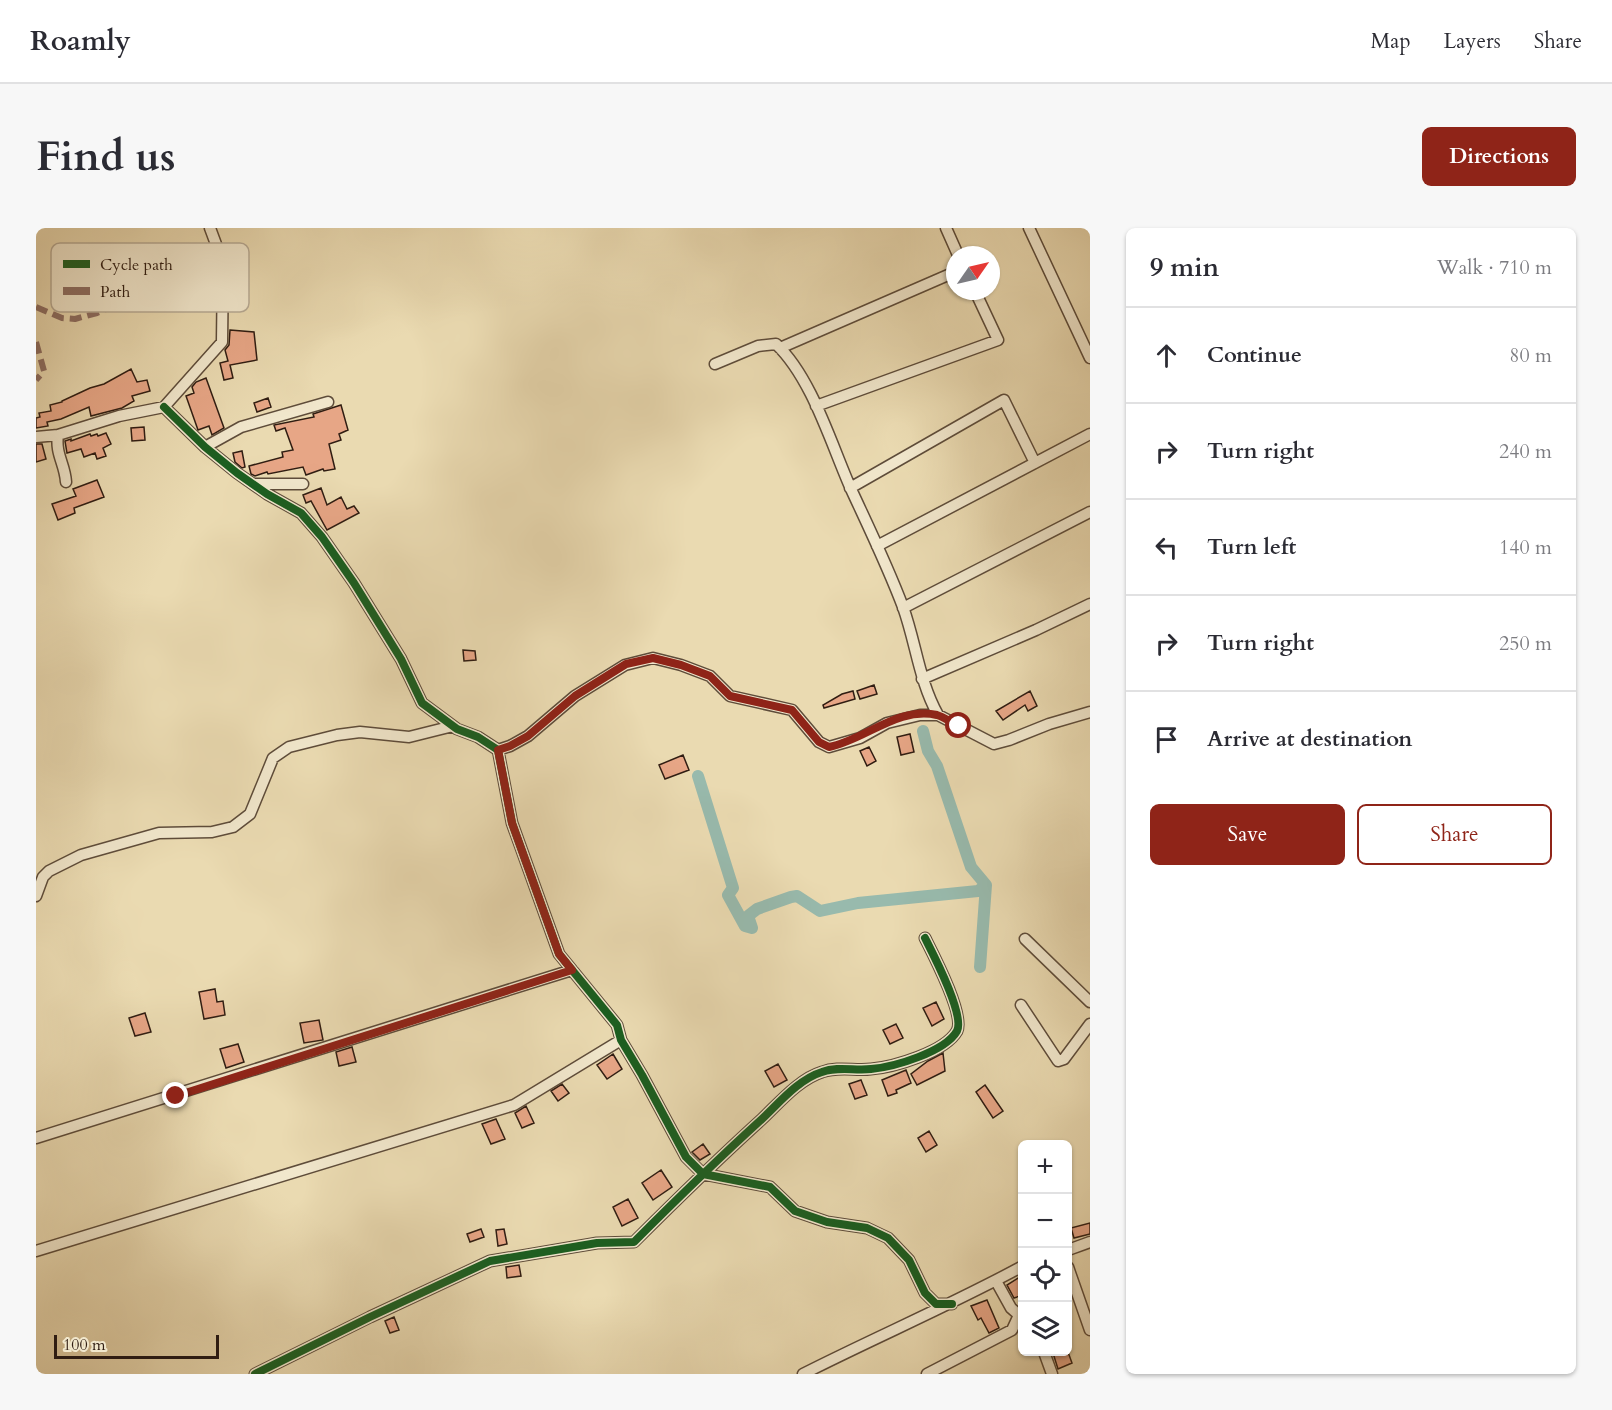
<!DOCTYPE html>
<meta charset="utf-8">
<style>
:root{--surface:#fff;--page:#f7f7f7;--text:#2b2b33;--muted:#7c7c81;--line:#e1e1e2;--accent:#8f2418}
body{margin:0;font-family:Cardo,serif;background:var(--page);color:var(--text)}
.controls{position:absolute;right:18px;bottom:18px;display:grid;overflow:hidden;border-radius:9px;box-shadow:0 2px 4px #0004}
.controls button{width:54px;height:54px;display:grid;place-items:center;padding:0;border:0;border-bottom:2px solid var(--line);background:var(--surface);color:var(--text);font:30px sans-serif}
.compass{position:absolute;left:910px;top:18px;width:54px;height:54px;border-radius:50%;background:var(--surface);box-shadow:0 2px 4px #0004;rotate:56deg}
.scale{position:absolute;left:18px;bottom:15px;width:165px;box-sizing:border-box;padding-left:6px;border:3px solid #301d12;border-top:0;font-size:16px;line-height:21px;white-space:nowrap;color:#301d12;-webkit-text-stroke:4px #f1e7cc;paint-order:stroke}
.stop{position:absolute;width:18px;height:18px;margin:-14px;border:4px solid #8f2418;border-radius:50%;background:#fff}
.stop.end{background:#8f2418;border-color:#fff;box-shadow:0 2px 6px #0008}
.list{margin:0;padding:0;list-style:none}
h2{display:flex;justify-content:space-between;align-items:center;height:78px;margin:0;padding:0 24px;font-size:26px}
h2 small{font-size:20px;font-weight:400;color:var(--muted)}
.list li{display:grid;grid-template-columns:39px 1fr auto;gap:18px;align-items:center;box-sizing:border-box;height:96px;padding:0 24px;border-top:2px solid var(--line)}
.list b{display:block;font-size:22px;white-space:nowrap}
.list em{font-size:20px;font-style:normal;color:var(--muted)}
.actions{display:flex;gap:12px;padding:18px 24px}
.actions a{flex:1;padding:14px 0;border:2px solid var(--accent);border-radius:9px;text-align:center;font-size:21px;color:var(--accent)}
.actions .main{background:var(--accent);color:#fff}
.icon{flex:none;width:33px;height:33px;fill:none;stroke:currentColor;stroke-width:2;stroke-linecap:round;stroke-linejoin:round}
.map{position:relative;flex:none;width:1054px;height:1146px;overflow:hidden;border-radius:9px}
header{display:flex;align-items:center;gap:36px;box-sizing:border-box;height:84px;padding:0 30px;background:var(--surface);border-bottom:2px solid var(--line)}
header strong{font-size:28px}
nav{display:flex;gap:33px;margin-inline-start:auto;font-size:21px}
.intro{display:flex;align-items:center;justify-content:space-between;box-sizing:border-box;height:144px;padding:0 36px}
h1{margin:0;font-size:42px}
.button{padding:15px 27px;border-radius:9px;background:var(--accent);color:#fff;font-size:21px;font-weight:700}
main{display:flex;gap:36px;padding:0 36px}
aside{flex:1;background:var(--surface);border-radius:9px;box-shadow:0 2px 4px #0004}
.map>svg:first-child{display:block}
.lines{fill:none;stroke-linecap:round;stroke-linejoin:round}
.canal{stroke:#98baad;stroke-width:12}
.building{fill:#e7a686;stroke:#301d12;stroke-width:1.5}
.street-casing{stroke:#5e4c3a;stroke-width:13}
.street{stroke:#f1e7cc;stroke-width:10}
.quiet{stroke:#8d6e63;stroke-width:6;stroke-dasharray:12 6;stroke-linecap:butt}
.cycleway-casing{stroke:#f1e7cc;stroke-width:11}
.cycleway{stroke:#1b5e20;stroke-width:8}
.route{stroke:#8f2418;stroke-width:8}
.key{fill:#f1e7cc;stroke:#b7aa94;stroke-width:1.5}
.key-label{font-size:16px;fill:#301d12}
</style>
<header>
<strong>Roamly</strong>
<nav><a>Map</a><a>Layers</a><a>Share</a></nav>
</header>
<div class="intro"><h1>Find us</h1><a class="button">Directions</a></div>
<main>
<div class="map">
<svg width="1054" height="1146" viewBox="0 0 1054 1146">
<rect width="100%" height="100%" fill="#eadab1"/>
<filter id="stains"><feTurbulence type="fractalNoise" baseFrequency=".00333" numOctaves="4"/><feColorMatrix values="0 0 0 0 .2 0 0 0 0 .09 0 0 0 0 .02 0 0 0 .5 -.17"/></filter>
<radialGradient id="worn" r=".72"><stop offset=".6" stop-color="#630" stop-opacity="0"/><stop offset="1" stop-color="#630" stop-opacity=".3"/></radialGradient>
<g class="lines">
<path class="canal" d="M887,503L892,523L901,538L935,639L950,657L944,739
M662,548L697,660L692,667L709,698L716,700L712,688L721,681L755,669L761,668L784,683L822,675L942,663L950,657"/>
</g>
<path class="building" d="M194,102L218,104L221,132L194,137L197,150L188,152L184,135L192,133L189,122L193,117Z
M95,141L101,154L111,152L114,163L96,168L98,173L86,180L55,188L53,179L25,191L11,194L12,198L0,200V190L4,189L3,185L15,183L14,177L26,174V173L54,160L68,156Z
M170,150L188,200L176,207L173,198L162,202L150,168L158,165L156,159L160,154Z
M232,170L235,179L221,184L218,175Z
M305,177L312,202L303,206L305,212L293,216L299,241L288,243L287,241L270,247L267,239L232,246L231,244L219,248L215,246L213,238L247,229L246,224L257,222L249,200L240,203L238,197L278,189L277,186Z
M108,199L109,212L96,213L95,200Z
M70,205L75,216L67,220L70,228L61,231L59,225L48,229L45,221L31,225L29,213L35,211V213L54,206L55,208L61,206L62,208Z
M0,216H6L10,231L0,234Z
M206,223L209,239L206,240L199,234L197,225Z
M61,252L68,269L38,280L39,285L22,292L16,276L40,268L37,261Z
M285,260L291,277L305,269L311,281L318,278L323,285L291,302L275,273L270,275L267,267Z
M427,422L439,423L440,432L428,433Z
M838,457L841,466L824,471L821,463Z
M817,463L819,471L788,480L787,477L806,466Z
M994,463L1001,478L992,483L989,477L967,492L960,483Z
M874,506L878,524L865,527L861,509Z
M833,519L840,533L831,538L824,523Z
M647,527L653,542L629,551L623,537Z
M179,761L181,774L187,773L189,787L168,791L163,764Z
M900,774L908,791L896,798L887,780Z
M109,785L115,804L99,808L93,790Z
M283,792L287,812L268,815L264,795Z
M860,796L867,810L854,816L847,802Z
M202,816L208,834L190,840L184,821Z
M316,819L320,834L303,838L300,824Z
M907,825L909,843L881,857L875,846L892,833Z
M577,826L586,841L571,851L561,837Z
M742,836L751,852L738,859L729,843Z
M870,842L875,855L860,862L861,865L852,868L846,852Z
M825,852L831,867L819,871L813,856Z
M526,856L533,865L522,873L515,863Z
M949,857L967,883L957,890L940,864Z
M490,878L498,895L486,900L479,885Z
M460,891L469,911L455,916L446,896Z
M893,903L901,917L890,924L882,910Z
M667,916L674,926L664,932L656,924Z
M625,942L636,959L617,972L606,955Z
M592,971L602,990L586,998L577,979Z
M1054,995V1006L1038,1010L1035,1000Z
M445,1001L448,1009L434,1014L431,1006Z
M468,1001L471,1016L462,1018L460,1002Z
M483,1037L485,1048L471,1050L470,1039Z
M987,1047V1067L978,1070L971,1057Z
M951,1072L963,1100L953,1105L945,1090L942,1092L935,1078Z
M358,1089L363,1102L354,1105L349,1093Z
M1021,1124H1032L1036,1135L1022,1141L1017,1125Z"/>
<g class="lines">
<defs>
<path id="street" d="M910,0L922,27
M993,0L1054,130
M744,120L919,44
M679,136L722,118L740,116C776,150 795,216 815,261C833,300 852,339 867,379C880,415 883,453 902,487
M780,178L962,112L939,63
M128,179L169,219L201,245L231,266L265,285L286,309L318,355L365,431L386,475L421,501L442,509L462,522L476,595L523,726L581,797L585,812L606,847L650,929L667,946L734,959L759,983L791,994L831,1000L852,1010L873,1032L889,1065L900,1076H916
M22,207C19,226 29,236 30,254
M0,209L22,207L83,188L128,179L186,114L187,35L174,0
M169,219L205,199L292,174
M217,256H267
M814,260L968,172L999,235
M841,318L1054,206
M867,380L1054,284
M886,451L1000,402L1054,376
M462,522L474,518L492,508L539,468L589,437L617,430L645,437L674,448L694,468L756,482L783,514L793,519L824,510L851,495L884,487H902L958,516L973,512L1013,496L1054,484
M0,668L7,649L13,643L45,627L123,605L176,604L197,599L214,586L237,530L253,519L301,507L324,504L373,509L417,498
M989,711L1054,774
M985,777L1022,833L1028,831L1054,796
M0,910L536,742
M1032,1022L1054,1014
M0,1023L478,877L585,812
M1032,1039L1054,1102
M1008,1124L1016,1146
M219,1146L334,1089L454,1033L561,1015L598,1014C640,972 682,931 726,891C743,875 763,851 786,844C802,838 819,843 835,841C858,839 909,824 921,803C929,787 897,726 889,710
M767,1146C840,1109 915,1077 987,1038
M891,1146L976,1102L983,1087L975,1080L960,1053"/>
</defs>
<use href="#street" class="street-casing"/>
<use href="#street" class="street"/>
<path class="quiet" d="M0,79L26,90L39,91L61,85L119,60L187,35
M0,114L8,143L0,152"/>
<defs>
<path id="cycleway" d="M128,179L169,219L201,245L231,266L265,285L286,309L318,355L365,431L386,475L421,501L442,509L462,522L476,595L523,726L581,797L585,812L606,847L650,929L667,946L734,959L759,983L791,994L831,1000L852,1010L873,1032L889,1065L900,1076H916
M219,1146L334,1089L454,1033L561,1015L598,1014C640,972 682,931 726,891C743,875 763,851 786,844C802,838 819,843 835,841C858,839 909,824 921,803C929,787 897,726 889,710"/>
</defs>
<use href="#cycleway" class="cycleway-casing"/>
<use href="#cycleway" class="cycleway"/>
</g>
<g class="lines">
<path class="route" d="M140,868L536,742L523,726L476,595L462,522L474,518L492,508L539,468L590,436L617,430L645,437L674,448L694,468L756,482L783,514L793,519C829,512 862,478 901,487C908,489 916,495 923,498"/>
</g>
<rect x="15" y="15" width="198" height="69" rx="9" class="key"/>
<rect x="27" y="32" width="27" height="8" fill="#1b5e20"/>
<rect x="27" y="59" width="27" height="8" fill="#8d6e63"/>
<g class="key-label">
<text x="64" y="42">Cycle path</text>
<text x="64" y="69">Path</text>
</g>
<rect width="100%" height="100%" filter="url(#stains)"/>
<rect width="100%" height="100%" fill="url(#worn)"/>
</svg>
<div class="controls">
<button>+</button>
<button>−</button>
<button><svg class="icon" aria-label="locate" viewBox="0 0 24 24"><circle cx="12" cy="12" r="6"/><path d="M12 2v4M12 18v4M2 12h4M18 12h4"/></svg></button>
<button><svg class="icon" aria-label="layers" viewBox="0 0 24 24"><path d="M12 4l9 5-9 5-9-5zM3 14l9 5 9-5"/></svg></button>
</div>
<svg class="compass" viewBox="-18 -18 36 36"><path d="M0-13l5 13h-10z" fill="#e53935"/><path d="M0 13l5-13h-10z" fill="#7c7c81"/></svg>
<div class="scale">100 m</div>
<div class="stop" style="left:923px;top:498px"></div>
<div class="stop end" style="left:140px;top:868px"></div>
</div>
<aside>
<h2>9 min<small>Walk · 710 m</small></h2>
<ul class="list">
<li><svg class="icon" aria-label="ahead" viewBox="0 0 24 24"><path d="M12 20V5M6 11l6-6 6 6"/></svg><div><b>Continue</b></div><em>80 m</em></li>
<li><svg class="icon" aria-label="right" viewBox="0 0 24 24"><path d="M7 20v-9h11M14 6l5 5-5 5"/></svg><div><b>Turn right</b></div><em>240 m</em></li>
<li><svg class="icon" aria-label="left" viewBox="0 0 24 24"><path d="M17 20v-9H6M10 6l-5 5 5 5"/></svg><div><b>Turn left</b></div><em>140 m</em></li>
<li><svg class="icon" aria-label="right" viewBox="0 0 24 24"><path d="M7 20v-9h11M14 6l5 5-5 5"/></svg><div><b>Turn right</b></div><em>250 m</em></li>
<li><svg class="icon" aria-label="arrive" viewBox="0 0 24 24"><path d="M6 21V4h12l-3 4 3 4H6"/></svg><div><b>Arrive at destination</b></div></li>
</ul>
<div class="actions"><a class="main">Save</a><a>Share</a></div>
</aside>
</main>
